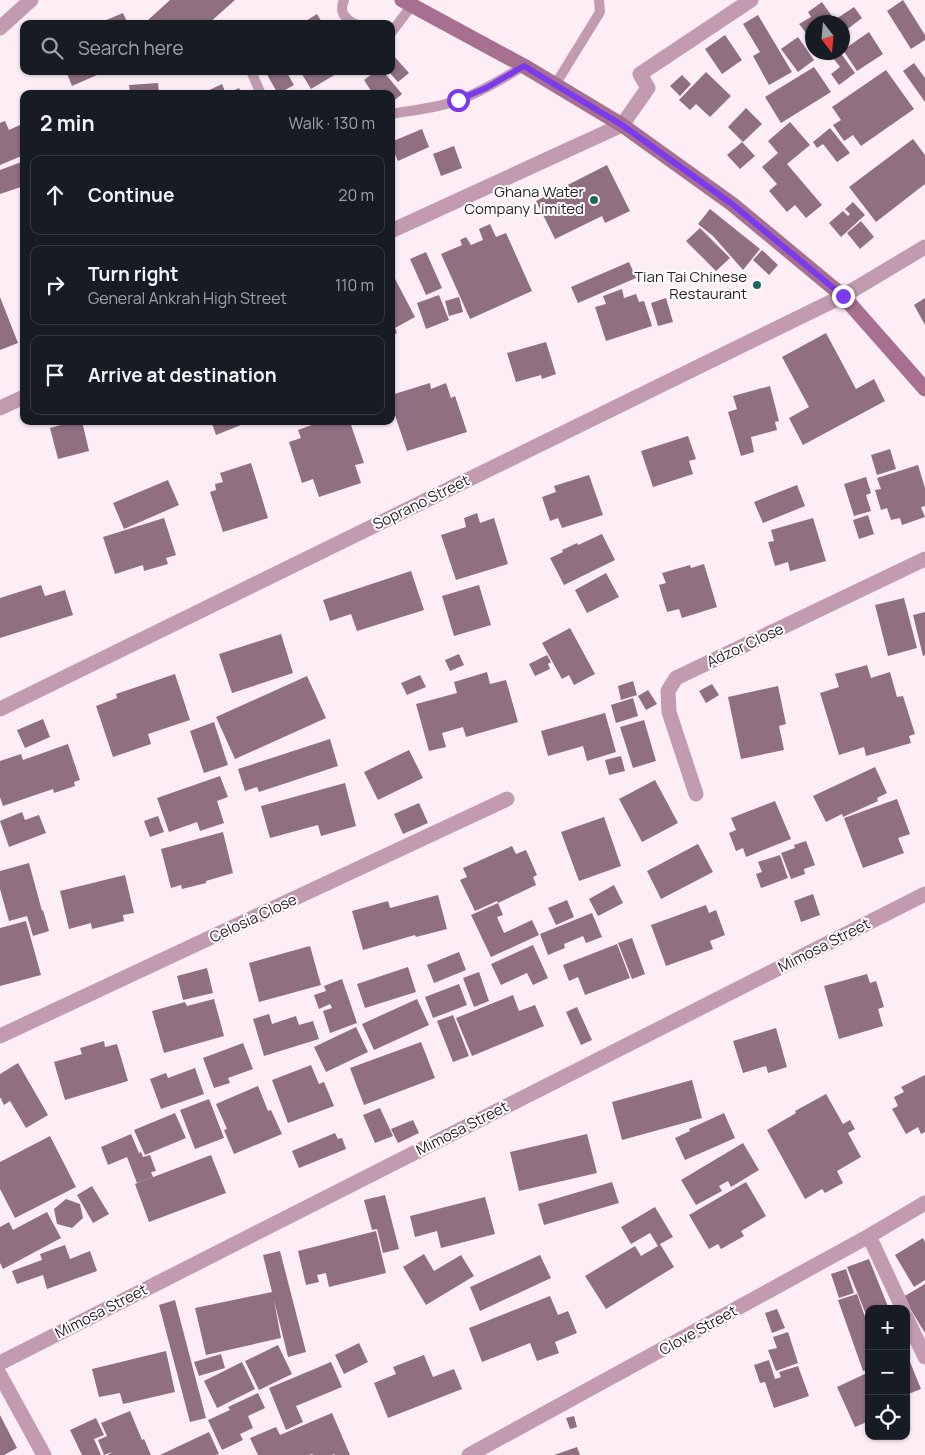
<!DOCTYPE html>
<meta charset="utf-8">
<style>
:root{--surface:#171b24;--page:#20242c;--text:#f1f3f6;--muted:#9ea1a6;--line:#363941}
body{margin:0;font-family:Manrope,sans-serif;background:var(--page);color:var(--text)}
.controls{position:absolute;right:15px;bottom:15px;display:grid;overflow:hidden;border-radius:10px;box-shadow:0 1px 4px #0004}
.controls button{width:45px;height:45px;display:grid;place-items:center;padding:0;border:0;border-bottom:1px solid var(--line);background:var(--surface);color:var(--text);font:25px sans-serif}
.compass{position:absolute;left:805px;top:15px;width:45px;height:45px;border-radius:50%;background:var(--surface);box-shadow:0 1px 4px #0004;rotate:164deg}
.stop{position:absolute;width:15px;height:15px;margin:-11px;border:4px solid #7c3aed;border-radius:50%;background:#fff}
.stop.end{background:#7c3aed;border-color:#fff;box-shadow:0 1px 5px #0008}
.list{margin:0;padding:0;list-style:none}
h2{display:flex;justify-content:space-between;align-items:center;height:65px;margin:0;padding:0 20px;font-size:21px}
h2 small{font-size:16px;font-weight:400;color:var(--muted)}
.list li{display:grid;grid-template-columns:32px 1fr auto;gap:15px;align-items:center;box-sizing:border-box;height:80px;margin:0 10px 10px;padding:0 10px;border:1px solid var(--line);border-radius:10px}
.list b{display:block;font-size:19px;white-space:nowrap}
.list p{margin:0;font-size:16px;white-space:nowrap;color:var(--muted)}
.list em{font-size:16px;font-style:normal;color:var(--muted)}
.icon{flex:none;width:28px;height:28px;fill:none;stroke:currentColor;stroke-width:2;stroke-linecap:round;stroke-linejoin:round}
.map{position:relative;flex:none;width:925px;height:1455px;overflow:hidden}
.search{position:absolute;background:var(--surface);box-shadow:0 1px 4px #0004;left:20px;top:20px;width:375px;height:55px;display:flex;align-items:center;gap:12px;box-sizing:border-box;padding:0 18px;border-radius:10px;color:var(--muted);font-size:19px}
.panel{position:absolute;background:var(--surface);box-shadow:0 1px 4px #0004;left:20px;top:90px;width:375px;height:335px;border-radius:10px}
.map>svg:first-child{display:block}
.building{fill:#906f81}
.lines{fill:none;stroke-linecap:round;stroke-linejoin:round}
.lane{stroke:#c29bb1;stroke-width:10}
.street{stroke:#c29bb1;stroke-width:15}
.secondary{stroke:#a87090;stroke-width:15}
.route{stroke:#7c3aed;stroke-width:6}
.poi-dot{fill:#1a6660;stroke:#fff;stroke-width:2}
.labels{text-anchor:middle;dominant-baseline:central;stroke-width:4;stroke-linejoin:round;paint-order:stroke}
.poi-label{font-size:15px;fill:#2a1c24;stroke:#fff;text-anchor:end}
.street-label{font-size:15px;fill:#2a1c24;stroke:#fff}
</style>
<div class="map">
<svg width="925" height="1455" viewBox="0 0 925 1455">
<rect width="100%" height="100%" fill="#fdeef6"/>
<path class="building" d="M170,0H235L208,24H152L148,20Z
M903,0L925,35V40L911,49L887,11Z
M822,2L836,22H812V28L806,33L799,24L811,17L808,12Z
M854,7L862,18L845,31L842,28V22H839L836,19Z
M123,13L128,24H97Z
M317,14L323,24H301Z
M758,15L792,72L769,85L753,56L760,52L743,24Z
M869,32L883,54L857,71L843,50Z
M725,35L742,60L722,74L705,49Z
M798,37L814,60L798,72L781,49Z
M840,52L855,73L839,85L831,74L840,67L833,58Z
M393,55L409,73L398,82L388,71H391V56Z
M914,63L925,78V102L903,71Z
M814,67L831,92L781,123L765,97Z
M886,70L914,109L861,146L853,135L844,141L833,125L841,120L832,107Z
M66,71H106L72,86Z
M265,71H286L294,85L278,94Z
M300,71H341L311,89Z
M376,71H383L402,94L391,103V94H373L364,80Z
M706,72L731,96L710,117L696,104L690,110L679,100Z
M682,75L691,84L680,96L670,86Z
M158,83L159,94H130L129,85Z
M222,84L226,94L239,88L242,94H201Z
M746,108L762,124L743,142L728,127Z
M5,121L9,130L24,123V155L0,165V123Z
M790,122L810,145L787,164L822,205L806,218L795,205L787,212L769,191L777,184L762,167L778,153L768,141Z
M830,128L850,153L837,162L823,144L817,148L813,142Z
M422,129L429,147L398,161L391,146V142Z
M913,139L925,155V184L876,222L849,187Z
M742,142L755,156L740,169L727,155Z
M454,146L462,168L441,176L433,154Z
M24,161V186L0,194V170Z
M607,165L630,211L605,223L602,216L555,239L536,201Z
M853,202L865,215L841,237L829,223L843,211L848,216L850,214L845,209Z
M710,209L760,249L743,270L713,236L698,224Z
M861,221L874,237L860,249L847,233Z
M490,224L496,237L506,233L532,291L470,319L441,254L462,245L460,240L466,237L471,245L483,240L479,229Z
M700,228L730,258L716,271L686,241Z
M762,250L778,265L769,275L753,260Z
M426,252L442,288L426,295L410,259Z
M629,262L636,278L578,303L571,287Z
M393,275L415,317L395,328L397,333L391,336V276Z
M622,289L624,298L636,294L639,302L644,301L652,326L606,341L595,307L606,304L603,296Z
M439,295L449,320L426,329L417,303Z
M0,297L18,343L0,350Z
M459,297L463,312L449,316L445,301Z
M666,298L673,322L658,326L651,303Z
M925,298V325L914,305Z
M826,333L856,389L874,379L885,401L803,445L789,418L809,407L782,357Z
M546,342L556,374L542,379L541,375L516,382L507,353Z
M430,383L431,389L446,383L451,398L455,396L467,432L407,451L391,403V395Z
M770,386L779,421L775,422L777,430L751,437L754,452L741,456L728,412L737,409L733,396Z
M75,421H82L89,451L58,459L50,428Z
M211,421H251L216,435Z
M323,421H340L342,425L350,422L364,463L355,465L361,483L319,497L313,479L302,483L289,442L301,438L298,430Z
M688,436L696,459L689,461L693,474L653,487L641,451Z
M890,449L896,469L877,475L871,455Z
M251,463L268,518L223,532L210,492L216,490L215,484L223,482L220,473Z
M918,465L925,488V506L921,507L925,517L902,525L900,518L891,520L887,508L881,510L875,490L881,489L877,478Z
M589,475L603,515L562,528L558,518L550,521L542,497L556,492L554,486Z
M866,477L871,493L866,495L871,511L854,516L844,484Z
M168,480L179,505L124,529L113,503Z
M797,485L805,506L763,523L754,502Z
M477,513L480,523L494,518L508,564L456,580L441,535L466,527L464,518Z
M868,515L874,534L859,539L853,520Z
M164,518L176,555L166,558L168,564L144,571L143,565L115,574L103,537Z
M813,518L826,561L790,571L788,562L775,566L768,542L774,541L771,530Z
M602,534L615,560L564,585L550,558L563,552L562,550L577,543L578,545Z
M704,564L717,607L682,618L679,609L667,612L659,585L666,583L662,573L690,565L691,568Z
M411,571L424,610L357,631L351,614L330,621L323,600Z
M606,573L619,597L587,613L575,590Z
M41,585L45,596L65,590L73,615L0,638V598Z
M479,585L491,625L454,636L442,596Z
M904,598L917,648L888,656L875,605Z
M925,612V655L923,656L913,615Z
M570,628L595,674L574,685L569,675L562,679L542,643Z
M281,634L293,673L232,693L219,654Z
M459,654L464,665L450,671L445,660Z
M547,655L551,662L548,664L550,669L535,676L529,664Z
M867,665L871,678L890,672L897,697L903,696L915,734L909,736L911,743L866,756L864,747L839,755L820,693L839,687L835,674Z
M487,672L490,684L506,680L518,722L466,737L463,727L442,733L446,747L429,751L416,704L457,693L454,682Z
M175,674L190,720L148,734L151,744L113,757L96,706L117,698L116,694Z
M420,675L426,687L407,695L401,683Z
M307,676L326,718L235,759L216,717Z
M633,681L637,695L621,700L618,686Z
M712,684L719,695L706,703L699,691Z
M778,686L786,724L779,726L784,750L741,759L728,697Z
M648,690L657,704L646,710L638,696Z
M633,698L638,716L616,723L611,705Z
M605,713L616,752L587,761L583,746L548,756L541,731Z
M43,719L50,737L25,748L17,730Z
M644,720L656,761L633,768L620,727Z
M214,722L228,765L204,773L190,731Z
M330,739L338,766L259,792L257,787L245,791L238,769Z
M68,744L80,780L74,782L75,786L54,793L53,789L3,806L0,797V761L21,754L23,760Z
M409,750L423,778L378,800L364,772Z
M621,756L625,771L609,775L605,760Z
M875,767L887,793L877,798L878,801L843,817L842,814L826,822L813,796Z
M220,776L228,797L217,801L224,823L200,831L197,822L169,832L157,798Z
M655,780L678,823L642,842L619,799Z
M345,783L356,826L321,836L318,825L270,838L261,806Z
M897,799L910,834L898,838L904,853L863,868L844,818Z
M775,801L791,839L746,857L743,848L736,851L729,833L736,830L731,818Z
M419,803L428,823L403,834L394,814Z
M22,812L25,820L39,815L46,833L9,847L0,821Z
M158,816L164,832L150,837L144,821Z
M604,817L621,866L579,881L561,832Z
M223,832L233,873L206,881V883L182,889L181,885L171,888L161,849Z
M806,841L815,865L804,869L805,874L791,879L781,853L795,848L794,845Z
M698,844L713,872L661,899L647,871Z
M512,846L516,854L526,850L537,875L533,877L536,885L498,903L497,901L475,911L460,880L467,877L463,868Z
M780,855L788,878L761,888L756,874L762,872L758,862Z
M29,863L42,911L43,910L49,931L33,936L27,916L9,921L0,889V871Z
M125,875L134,913L123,915L124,921L92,929L91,923L69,929L60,891Z
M614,885L623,903L598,916L589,899Z
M813,894L820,915L801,922L794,901Z
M438,895L447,929L416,937L415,935L363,950L352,911L388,901L390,908Z
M567,900L574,917L556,925L548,908Z
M498,903L503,915L497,917L504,933L532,920L539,935L491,957L471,915Z
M706,905L709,913L716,910L725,935L710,941L713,949L666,966L651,925Z
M592,913L602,937L586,943L583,936L564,944L565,948L548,955L540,934Z
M26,921L41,975L0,986V928Z
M632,938L645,974L632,979L618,943Z
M617,944L630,978L585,995L578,977L569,981L563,965Z
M533,945L548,978L533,985L527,973L501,985L491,964Z
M310,946L321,985L259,1002L249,963Z
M459,952L466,970L434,983L427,965Z
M408,967L416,992L365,1008L357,984Z
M207,968L213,993L183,1000L177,976Z
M479,972L489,1001L474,1007L463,978Z
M867,974L870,983L876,981L884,1007L878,1009L883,1026L839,1039L824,986Z
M342,979L357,1023L330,1033L323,1011L332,1008L330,1004L319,1009L314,995L326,991L324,986Z
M459,984L467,1005L433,1018L425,997Z
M513,995L519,1011L535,1005L544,1026L472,1056L456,1018Z
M214,999L224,1036L164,1053L152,1011L185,1002L187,1006Z
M417,999L429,1025L374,1050L362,1024Z
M577,1007L592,1040L581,1045L566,1012Z
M269,1014L272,1024L296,1016L299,1025L313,1021L319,1039L264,1056L253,1019Z
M453,1015L469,1056L453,1062L437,1021Z
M356,1027L368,1052L326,1072L314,1047Z
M776,1028L787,1067L768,1073L766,1066L743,1073L733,1041Z
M104,1041L105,1047L117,1044L128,1081L65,1100L54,1062L82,1054L80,1048Z
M421,1042L435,1078L364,1105L350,1068Z
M243,1043L253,1069L228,1078L230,1083L214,1088L203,1058Z
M18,1063L48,1115L26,1128L10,1101L4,1105L0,1097V1074Z
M311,1065L319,1084L324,1082L334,1106L288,1123L272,1080Z
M195,1068L204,1094L161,1109L150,1079L166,1073L168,1078Z
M925,1075V1132L921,1134L918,1127L906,1134L892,1109L898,1106L894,1097L904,1092L901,1087Z
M692,1080L702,1118L622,1140L612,1102Z
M258,1086L268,1111L271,1110L282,1134L234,1154L224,1130L227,1129L216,1104Z
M826,1094L843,1124L850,1120L855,1129L848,1133L861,1157L837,1171L843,1183L825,1193L822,1189L805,1199L767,1130L796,1113L795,1111Z
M209,1099L224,1138L195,1149L180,1110Z
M380,1108L393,1136L375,1143L363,1115Z
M175,1113L186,1138L145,1155L134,1130Z
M724,1113L735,1138L685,1160L675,1138L690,1131L689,1129Z
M413,1120L419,1133L398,1143L391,1129Z
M335,1133L338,1139L342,1138L346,1149L299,1168L292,1151Z
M131,1134L139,1153L141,1152L143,1157L150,1155L156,1171L151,1172L153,1177L137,1183L127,1157L108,1165L101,1147Z
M587,1134L597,1173L519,1191L510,1152Z
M50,1136L76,1187L15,1218L0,1189V1162Z
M743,1143L759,1170L731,1187L728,1181L719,1186L722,1191L696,1205L681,1180Z
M211,1155L226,1193L149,1222L135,1184Z
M612,1182L619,1203L544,1225L538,1204Z
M746,1182L766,1216L741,1231L744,1236L721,1249L718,1244L709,1249L689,1215Z
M92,1186L109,1214L93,1223L77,1195Z
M385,1195L399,1249L383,1253L377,1229L372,1230L364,1200Z
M485,1197L495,1234L441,1248L437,1231L415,1237L410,1216Z
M66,1199L80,1204L83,1218L72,1228L57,1224L54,1209Z
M655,1207L673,1237L660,1244L674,1267L606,1309L585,1276L635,1246L641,1256L658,1246L650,1233L631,1244L621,1227Z
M47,1212L61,1238L3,1269L0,1263V1227L9,1222L13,1230Z
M376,1231L386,1273L329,1287L326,1273L317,1275L319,1282L306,1285L298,1251Z
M923,1238L925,1242V1280L914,1287L895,1255Z
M65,1245L70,1259L90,1251L97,1271L47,1289L43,1275L17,1284L12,1271L42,1260L40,1254Z
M280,1251L306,1352L288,1357L274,1300L281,1338L206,1355L195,1308L272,1292L263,1255Z
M424,1254L434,1271L461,1255L474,1276L426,1305L403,1267Z
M540,1255L551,1278L480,1311L470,1287Z
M869,1259L889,1309H869V1322L847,1267Z
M846,1269L854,1293L839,1298L831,1274Z
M925,1284V1333L903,1297Z
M857,1294L869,1328V1369L863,1371L838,1300Z
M550,1296L558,1315L568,1311L577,1333L555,1342L559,1353L537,1361L530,1343L482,1362L469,1328Z
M175,1300L206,1418L190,1422L159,1305Z
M777,1309L785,1328L772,1333L765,1313Z
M788,1332L798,1363L776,1371L768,1350L777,1348L773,1337Z
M359,1343L368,1362L344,1374L335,1355Z
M278,1345L292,1374L259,1390L245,1361Z
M166,1351L175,1392L123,1404L120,1393L99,1397L92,1369Z
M906,1352L921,1389L906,1395Z
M221,1354L225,1368L199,1376L194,1362Z
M424,1355L433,1377L454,1369L462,1389L388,1418L374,1383L396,1374L393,1367Z
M769,1360L775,1379L781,1377L779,1372L798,1366L809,1396L774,1408L765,1382L760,1383L754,1365Z
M242,1362L255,1389L217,1408L204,1381Z
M331,1362L342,1387L296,1406L303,1422L286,1430L269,1388Z
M869,1372V1421L855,1427L837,1387Z
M258,1393L265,1408L248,1416L253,1428L240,1434L243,1440L222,1450L208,1420L230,1410L228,1407Z
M130,1411L142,1440L144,1439L151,1455H108L112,1452L104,1455L98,1440L107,1436L101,1423Z
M332,1413L350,1455H335L334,1454L332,1455H313L312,1454L309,1455H258L250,1438L276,1427L280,1435Z
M0,1415L17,1448L4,1455H0Z
M574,1416L577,1427L570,1429L566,1418Z
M96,1418L104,1435L94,1439L101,1455H82L70,1430Z
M209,1432L219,1454L216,1455H160Z
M577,1447L580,1455H554Z"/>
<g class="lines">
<path class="lane" d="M344,0C339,12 344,18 355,24
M391,33L412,5
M251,71L261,94
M555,85L600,12L599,0
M391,114C414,110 438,108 459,100C482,92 503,78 524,66"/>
<path class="street" d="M0,28L31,0
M391,231L622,125L648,88L640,74L751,0
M0,408L24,397
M0,709L843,296L925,247
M696,794L669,712L668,691L676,678L925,559
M0,1036L507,799
M869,1236L903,1309
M906,1317L925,1357
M0,1363L925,894
M0,1375L44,1455
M469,1455L869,1236L925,1203"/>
<path class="secondary" d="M402,0L524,66L622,125L732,204L843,296L925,389"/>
</g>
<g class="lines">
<path class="route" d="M458,100L486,88L524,66L622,125L732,204L843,296"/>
</g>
<g class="poi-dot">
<circle cx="594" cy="200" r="5"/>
<circle cx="757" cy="285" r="5"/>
</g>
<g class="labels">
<g class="poi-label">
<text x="584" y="191">Ghana Water<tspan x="584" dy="17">Company Limited</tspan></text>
<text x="747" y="276">Tian Tai Chinese<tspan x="747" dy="17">Restaurant</tspan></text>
</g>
<g class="street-label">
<text transform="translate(421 502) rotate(-26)">Soprano Street</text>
<text transform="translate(745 645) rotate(-25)">Adzor Close</text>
<text transform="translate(253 918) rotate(-25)">Celosia Close</text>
<text transform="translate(824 945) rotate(-27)">Mimosa Street</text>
<text transform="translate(462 1128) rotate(-27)">Mimosa Street</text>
<text transform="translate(101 1311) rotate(-27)">Mimosa Street</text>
<text transform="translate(698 1330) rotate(-29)">Clove Street</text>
</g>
</g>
</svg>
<div class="controls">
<button>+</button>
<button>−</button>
<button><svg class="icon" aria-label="locate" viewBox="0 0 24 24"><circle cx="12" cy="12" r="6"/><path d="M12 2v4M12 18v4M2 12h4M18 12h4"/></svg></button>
</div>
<svg class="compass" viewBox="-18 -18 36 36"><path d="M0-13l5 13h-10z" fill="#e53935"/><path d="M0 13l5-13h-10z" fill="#9ea1a6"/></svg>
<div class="stop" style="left:458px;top:100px"></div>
<div class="stop end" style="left:843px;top:296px"></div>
<div class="search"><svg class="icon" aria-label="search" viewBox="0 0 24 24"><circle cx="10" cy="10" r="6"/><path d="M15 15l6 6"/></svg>Search here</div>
<section class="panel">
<h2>2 min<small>Walk · 130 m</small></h2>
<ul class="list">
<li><svg class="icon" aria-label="ahead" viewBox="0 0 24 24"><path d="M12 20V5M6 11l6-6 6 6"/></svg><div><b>Continue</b></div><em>20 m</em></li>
<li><svg class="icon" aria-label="right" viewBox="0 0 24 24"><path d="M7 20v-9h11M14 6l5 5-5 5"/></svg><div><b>Turn right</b><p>General Ankrah High Street</p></div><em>110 m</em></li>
<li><svg class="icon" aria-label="arrive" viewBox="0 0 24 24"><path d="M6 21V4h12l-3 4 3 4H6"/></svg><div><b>Arrive at destination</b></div></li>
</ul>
</section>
</div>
